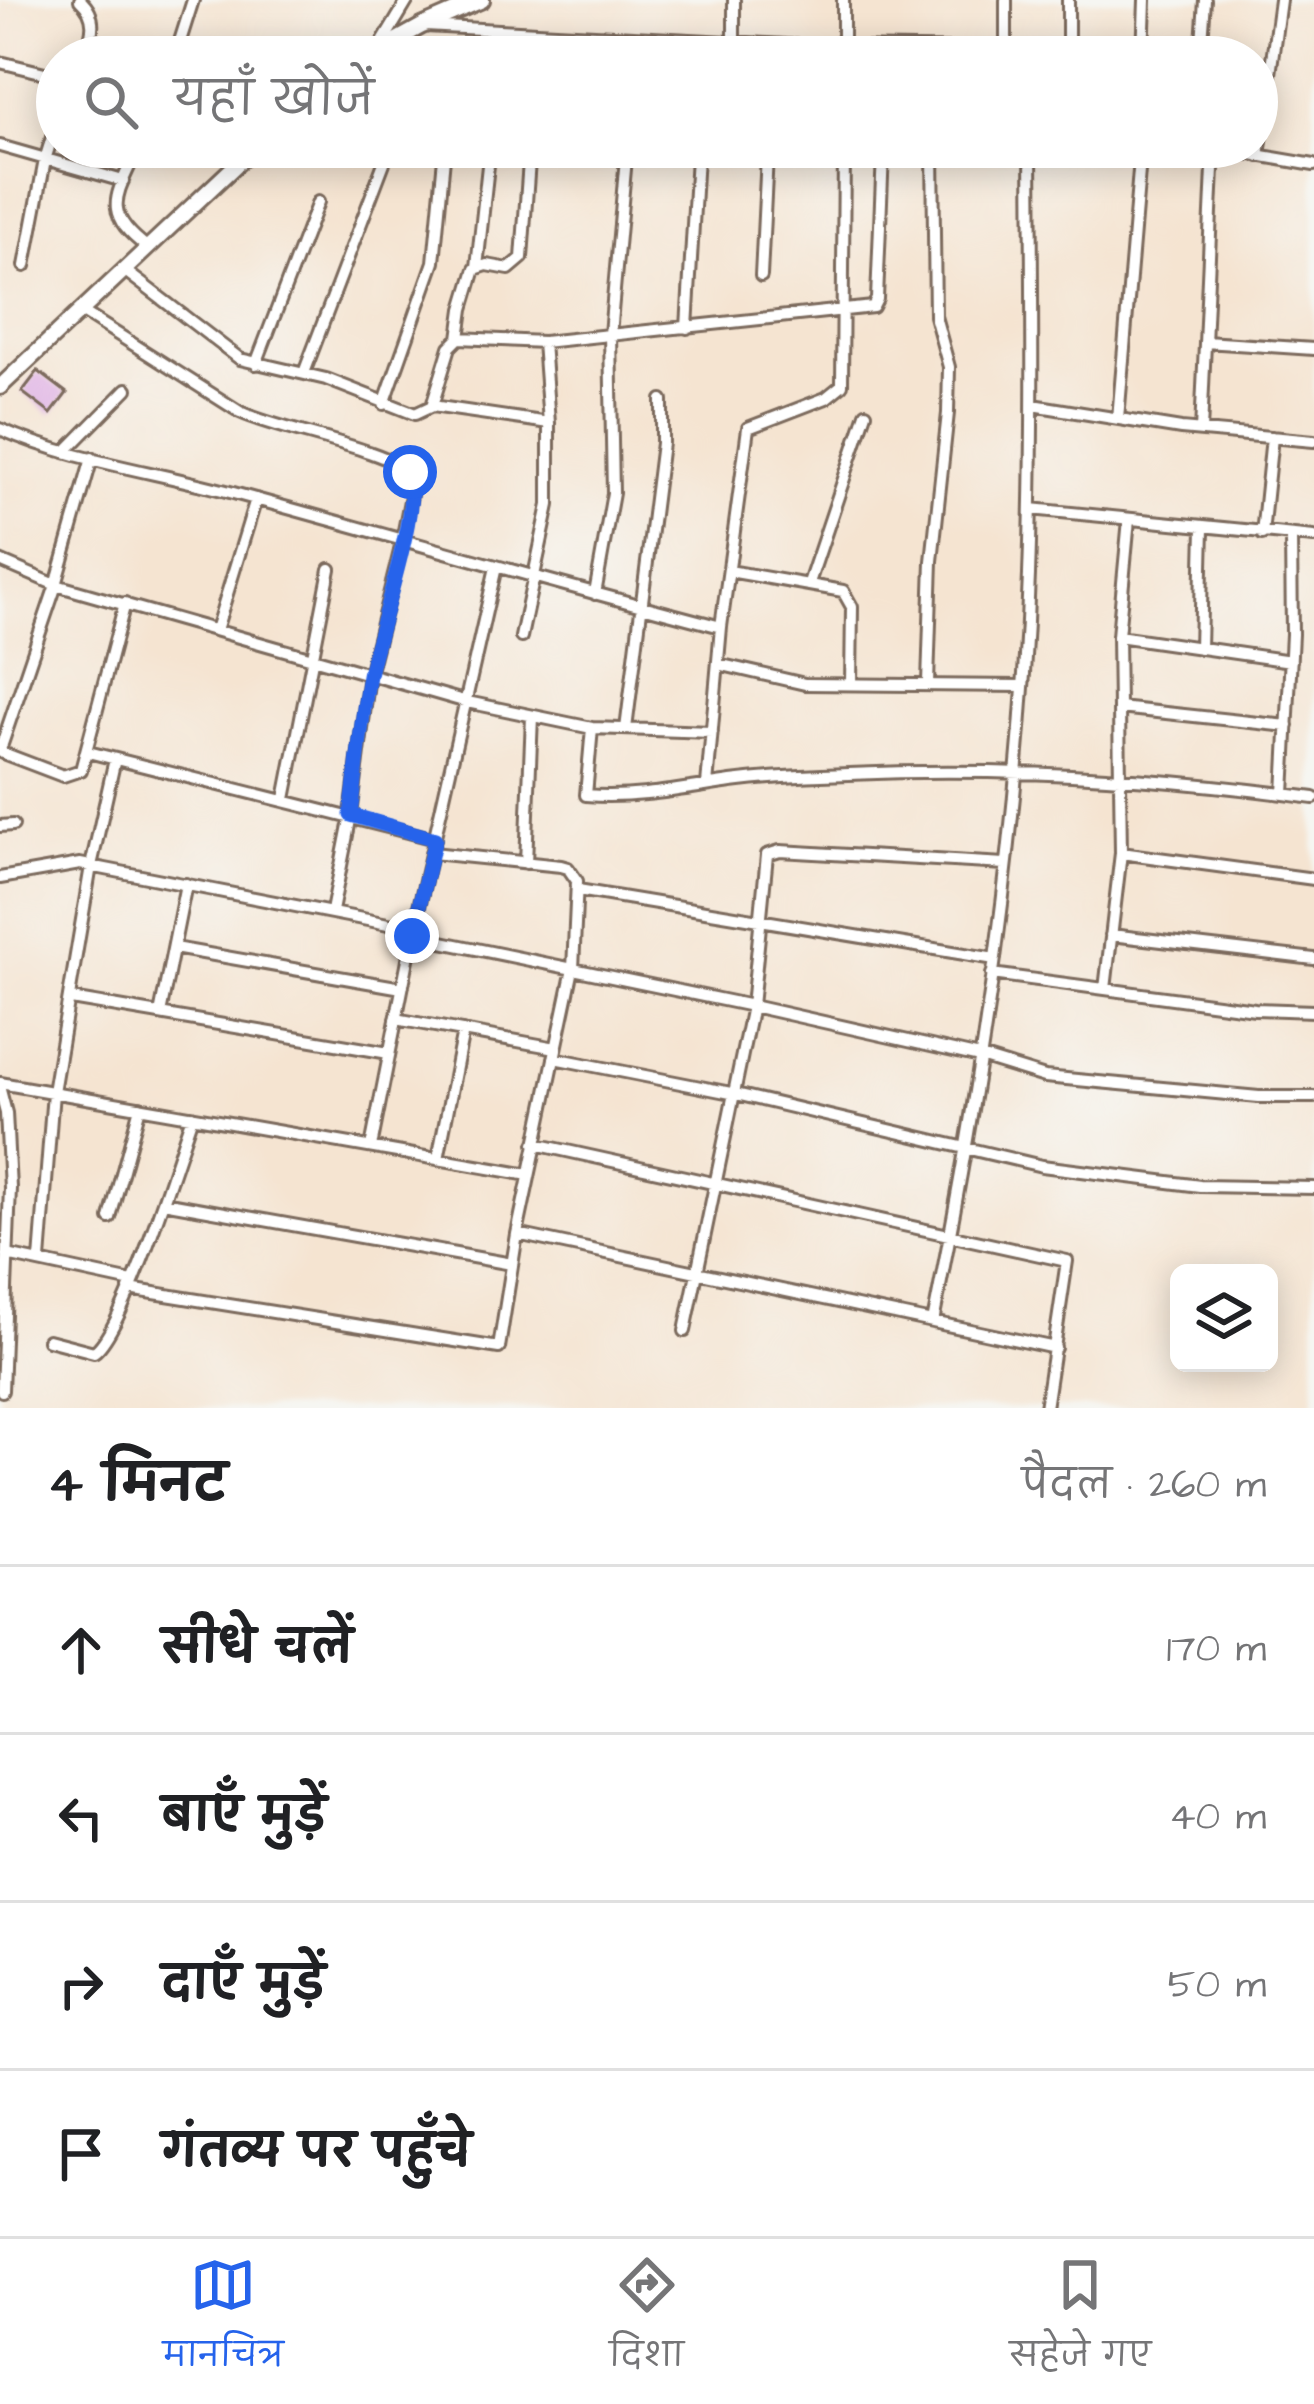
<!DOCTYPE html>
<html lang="hi">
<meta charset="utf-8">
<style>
:root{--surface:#fff;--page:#f2f2f2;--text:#202124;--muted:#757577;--line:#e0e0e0;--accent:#2563eb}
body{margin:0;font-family:"Architects Daughter","Playpen Sans Deva",sans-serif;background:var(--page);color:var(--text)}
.controls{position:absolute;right:36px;bottom:36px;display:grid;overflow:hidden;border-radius:18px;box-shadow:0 6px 30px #0003}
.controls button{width:108px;height:108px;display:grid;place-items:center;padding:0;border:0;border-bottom:3px solid var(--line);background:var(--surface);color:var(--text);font:60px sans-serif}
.stop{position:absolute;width:36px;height:36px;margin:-27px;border:9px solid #2563eb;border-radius:50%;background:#fff}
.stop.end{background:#2563eb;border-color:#fff;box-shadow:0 3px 12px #0008}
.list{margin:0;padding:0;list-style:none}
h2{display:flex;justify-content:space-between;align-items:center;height:156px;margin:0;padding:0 48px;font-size:51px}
h2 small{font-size:39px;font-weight:400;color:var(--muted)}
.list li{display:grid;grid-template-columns:78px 1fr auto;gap:36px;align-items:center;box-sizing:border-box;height:168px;padding:0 48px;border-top:3px solid var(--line)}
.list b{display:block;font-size:45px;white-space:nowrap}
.list em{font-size:39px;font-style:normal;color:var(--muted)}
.icon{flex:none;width:66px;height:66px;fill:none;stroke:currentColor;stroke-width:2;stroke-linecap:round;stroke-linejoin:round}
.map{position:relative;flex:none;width:1314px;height:1408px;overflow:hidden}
.search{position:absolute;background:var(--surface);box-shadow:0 6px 30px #0003;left:36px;right:36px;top:36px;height:132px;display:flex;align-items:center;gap:30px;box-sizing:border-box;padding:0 42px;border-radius:66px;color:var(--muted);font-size:45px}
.sheet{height:828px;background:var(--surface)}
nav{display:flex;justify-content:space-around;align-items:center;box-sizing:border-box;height:168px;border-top:3px solid var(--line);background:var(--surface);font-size:33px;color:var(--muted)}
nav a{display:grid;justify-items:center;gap:6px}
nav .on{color:var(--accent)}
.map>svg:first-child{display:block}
.building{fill:#deace3}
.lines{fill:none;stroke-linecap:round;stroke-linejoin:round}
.minor-casing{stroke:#7c6b5d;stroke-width:16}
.tertiary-casing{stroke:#7c6b5d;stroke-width:20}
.minor{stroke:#fff;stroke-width:10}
.tertiary{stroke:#fff;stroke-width:14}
.route{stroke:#2563eb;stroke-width:15}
</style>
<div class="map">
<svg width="1314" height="1408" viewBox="0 0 1314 1408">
<rect width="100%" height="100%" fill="#f6f6f2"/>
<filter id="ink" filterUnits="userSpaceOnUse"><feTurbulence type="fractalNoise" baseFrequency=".00833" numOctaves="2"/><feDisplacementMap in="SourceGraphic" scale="24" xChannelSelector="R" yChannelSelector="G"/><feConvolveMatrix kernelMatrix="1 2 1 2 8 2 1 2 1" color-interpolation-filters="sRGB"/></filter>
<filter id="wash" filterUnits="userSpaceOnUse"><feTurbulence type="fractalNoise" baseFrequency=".004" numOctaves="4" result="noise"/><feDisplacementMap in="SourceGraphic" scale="48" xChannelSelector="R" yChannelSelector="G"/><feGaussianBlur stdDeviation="2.7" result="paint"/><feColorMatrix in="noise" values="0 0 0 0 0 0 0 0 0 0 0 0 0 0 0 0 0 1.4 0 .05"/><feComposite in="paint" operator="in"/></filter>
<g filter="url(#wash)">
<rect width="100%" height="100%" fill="#f5e4d1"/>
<g id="blocks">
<path class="building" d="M38,371L67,393L51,414L22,392Z"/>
</g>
</g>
<g filter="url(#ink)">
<use href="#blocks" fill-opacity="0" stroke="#7c6b5d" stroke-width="3"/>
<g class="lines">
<defs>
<path id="minor" d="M80,0C99,17 92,35 85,57
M1068,0V54
M425,26L843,48L1068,51
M734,42V0
M843,48V0
M1006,54V0
M175,57L193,0
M388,57L378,50L408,0
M1143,57L1145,0
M1201,57L1205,0
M0,62L57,76
M0,146L123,181
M138,147C117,196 99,211 148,248
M444,147L529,156
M1211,147L1314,165
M1259,156L1280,0
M627,157L1056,147
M25,266L45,160L57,121
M477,267L490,147
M124,270L240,359L326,379L415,414L432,406L450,347L459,338L543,342L873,307L877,299L883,153
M761,276L767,155
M81,311L240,412C280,431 385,448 410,473L412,490L400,551L369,675L351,815L332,911
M687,328L697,156
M459,338L463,309L475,269L487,265L509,269L522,258L530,147
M1205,342L1314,349
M256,364L318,202
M304,373L390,147
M384,404L434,262L445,147
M1033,405L1181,429L1314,441
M432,406L549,423
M1118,419L1141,147
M0,429C75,462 159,472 237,494C399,538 559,585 721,627
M1201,431L1214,147
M66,451L127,389
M1031,509L1314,537
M1262,534L1272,437
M0,561L56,585L92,458
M729,571L843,591L852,607L851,684
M809,583L866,413
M595,594L613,493L610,334L627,147
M216,630L256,499
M1118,636L1291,661
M521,637L549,505V423L543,342
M1200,648L1203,528
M718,664L805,684L1022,686
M928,683L932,561L948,413L949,367L935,316L933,150
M1119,708L1288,726
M592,728L586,795C634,799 683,789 731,782C770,777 810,775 849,774C1005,767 1160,777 1314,798
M626,729L662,443V400
M0,750L56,585L467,702L592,728L712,732
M0,752L63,776L81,770L125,603
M88,752L435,839
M707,785L721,627L748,428L826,398L842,385L844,153
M1284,794L1292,634L1291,536
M285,799L330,569
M0,826L13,825
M1121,853L1314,879
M526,863L532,716
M0,878L80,864L414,929
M578,890L995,959
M1111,935L1314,959
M413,936L752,1006L980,1057L1045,1077L1259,1097H1314
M174,948L402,988
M992,974L1255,1009L1314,1011
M1105,989L1121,853L1118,636L1129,519
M71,999L389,1053
M160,1014L186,884
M396,1019L556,1048
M554,1058L736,1094L1042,1166L1200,1186L1314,1188
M0,1083L529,1175
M0,1090L6,1113L10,1188L2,1391
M535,1144L1067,1261L1045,1408
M371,1147L414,929L496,567
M438,1159L463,1031
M163,1202L512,1264
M110,1218L140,1107
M517,1234L1055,1348
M7,1255L132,1282
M40,1260L53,1092L91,866L115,759
M129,1289L499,1348L517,1234L573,969L577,881L568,868L561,866L432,853
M933,1322C982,1077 1020,826 1029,575C1034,433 1032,290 1031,148
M685,1331L752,1006L767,855L780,851L1005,864
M48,1340L94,1352C124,1331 177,1159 192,1116"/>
<path id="tertiary" d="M366,57L422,26L482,0
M0,387L255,147"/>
</defs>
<use href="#minor" class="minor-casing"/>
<use href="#tertiary" class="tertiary-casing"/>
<use href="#minor" class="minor"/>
<use href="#tertiary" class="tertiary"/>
</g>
</g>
<g class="lines" filter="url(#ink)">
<path class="route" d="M410,472C419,517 379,625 369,675C361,721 357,769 351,815L435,839L412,936"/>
</g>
</svg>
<div class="controls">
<button><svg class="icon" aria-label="layers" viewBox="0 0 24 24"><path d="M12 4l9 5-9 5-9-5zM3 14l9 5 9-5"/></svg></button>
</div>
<div class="stop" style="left:410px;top:472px"></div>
<div class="stop end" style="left:412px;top:936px"></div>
<div class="search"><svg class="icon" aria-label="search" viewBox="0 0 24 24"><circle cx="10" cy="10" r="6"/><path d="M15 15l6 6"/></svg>यहाँ खोजें</div>
</div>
<section class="sheet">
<h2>4 मिनट<small>पैदल · 260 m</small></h2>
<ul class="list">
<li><svg class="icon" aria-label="ahead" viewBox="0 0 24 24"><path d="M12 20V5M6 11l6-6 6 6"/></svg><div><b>सीधे चलें</b></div><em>170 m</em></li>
<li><svg class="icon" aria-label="left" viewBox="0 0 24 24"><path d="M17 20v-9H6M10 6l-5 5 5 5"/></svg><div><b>बाएँ मुड़ें</b></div><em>40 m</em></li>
<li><svg class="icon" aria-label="right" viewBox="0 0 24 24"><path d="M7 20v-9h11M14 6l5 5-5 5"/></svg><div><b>दाएँ मुड़ें</b></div><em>50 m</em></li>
<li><svg class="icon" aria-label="arrive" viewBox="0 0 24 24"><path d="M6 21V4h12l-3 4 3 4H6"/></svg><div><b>गंतव्य पर पहुँचे</b></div></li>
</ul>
</section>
<nav>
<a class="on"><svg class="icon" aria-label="map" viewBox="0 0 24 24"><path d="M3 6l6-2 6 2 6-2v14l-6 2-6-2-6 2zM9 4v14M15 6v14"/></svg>मानचित्र</a>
<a><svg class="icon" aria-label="directions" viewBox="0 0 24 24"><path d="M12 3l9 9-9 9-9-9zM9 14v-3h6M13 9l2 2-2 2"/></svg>दिशा</a>
<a><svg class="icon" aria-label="saved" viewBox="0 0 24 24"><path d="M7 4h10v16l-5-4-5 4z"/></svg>सहेजे गए</a>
</nav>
